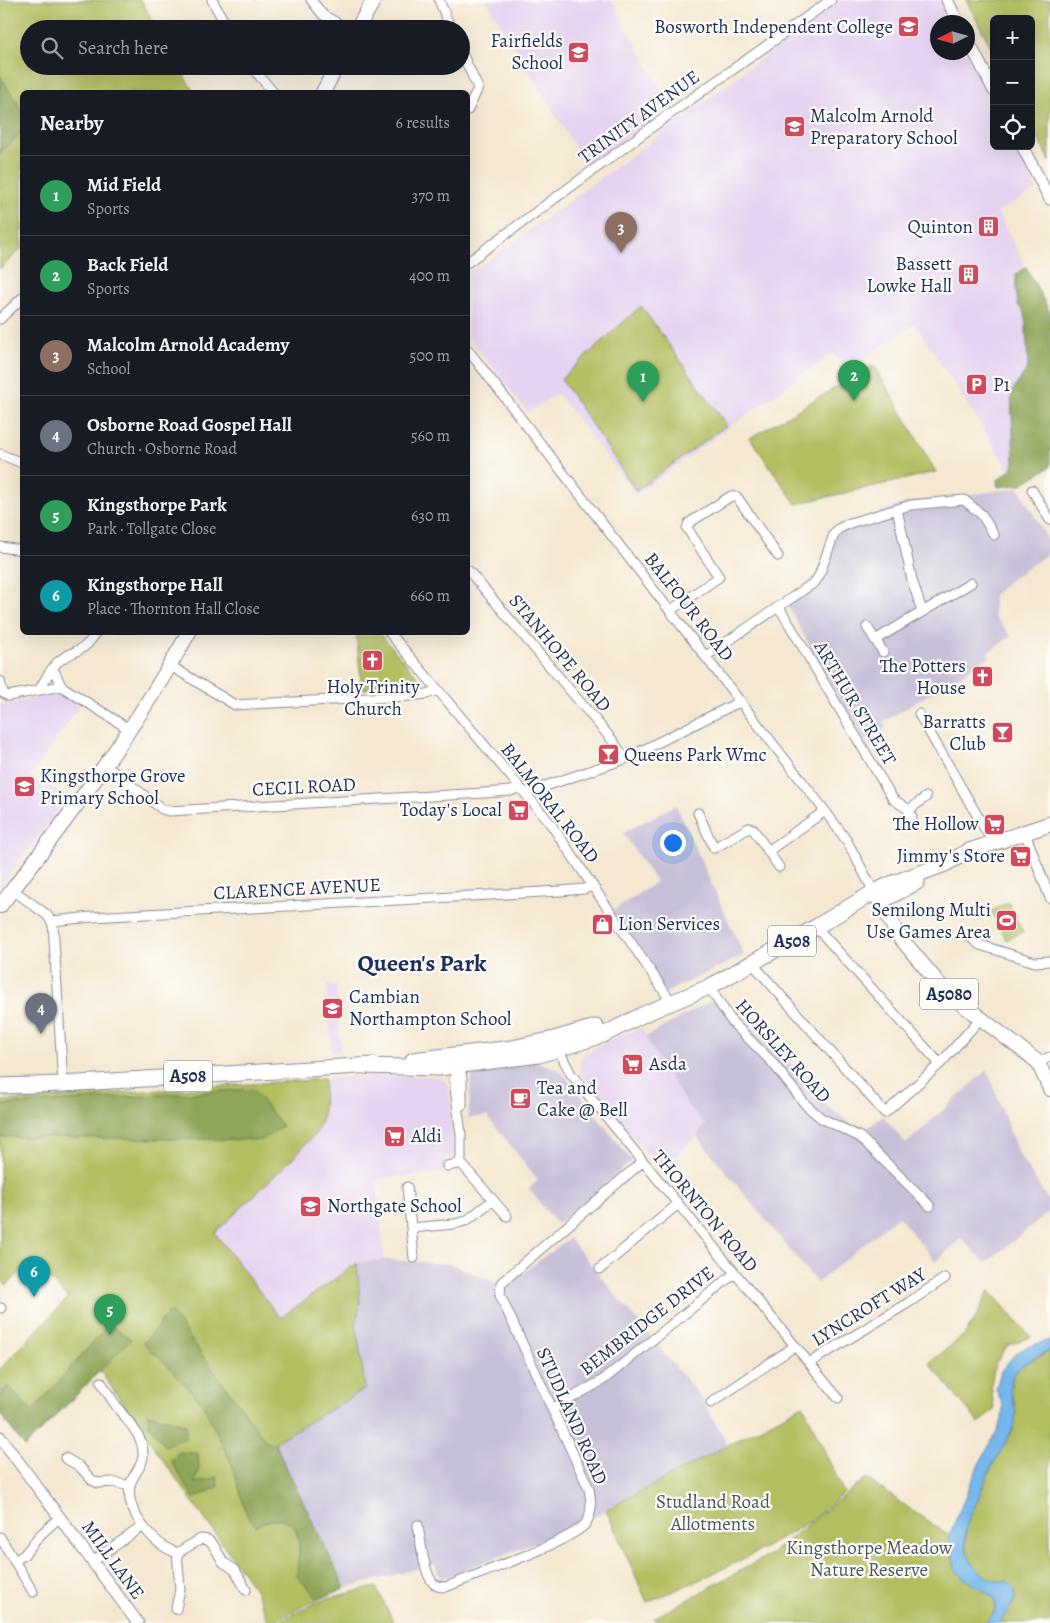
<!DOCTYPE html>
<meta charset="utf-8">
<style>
:root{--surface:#171b24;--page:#20242c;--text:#f1f3f6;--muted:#9ea1a6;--line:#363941;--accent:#d1495b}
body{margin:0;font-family:Alegreya,serif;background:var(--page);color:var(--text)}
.controls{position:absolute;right:15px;top:15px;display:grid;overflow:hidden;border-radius:8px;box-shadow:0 5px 20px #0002}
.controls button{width:45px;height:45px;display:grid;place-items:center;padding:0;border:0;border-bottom:1px solid var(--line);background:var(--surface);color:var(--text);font:25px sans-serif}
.compass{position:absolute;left:930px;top:15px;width:45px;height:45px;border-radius:50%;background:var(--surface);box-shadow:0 5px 20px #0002;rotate:265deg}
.you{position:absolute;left:672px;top:842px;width:18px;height:18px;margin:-12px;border:4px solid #fff;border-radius:50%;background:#1a73e8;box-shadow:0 0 0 8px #1a73e833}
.badge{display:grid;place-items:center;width:32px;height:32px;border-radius:50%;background:var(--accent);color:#fff;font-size:16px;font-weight:700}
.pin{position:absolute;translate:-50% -41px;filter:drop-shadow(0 1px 2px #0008)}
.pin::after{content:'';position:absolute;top:26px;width:18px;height:15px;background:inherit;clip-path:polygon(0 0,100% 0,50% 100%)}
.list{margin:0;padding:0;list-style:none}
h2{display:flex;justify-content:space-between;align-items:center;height:65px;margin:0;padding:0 20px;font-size:21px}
h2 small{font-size:16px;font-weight:400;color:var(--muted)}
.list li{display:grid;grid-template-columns:32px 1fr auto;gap:15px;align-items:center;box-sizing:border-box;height:80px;padding:0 20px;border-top:1px solid var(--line)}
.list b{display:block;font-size:19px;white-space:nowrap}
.list p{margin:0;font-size:16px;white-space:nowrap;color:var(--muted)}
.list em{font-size:16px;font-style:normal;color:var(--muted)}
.icon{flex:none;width:28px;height:28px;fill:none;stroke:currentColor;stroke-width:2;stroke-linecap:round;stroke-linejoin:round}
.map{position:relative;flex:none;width:1050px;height:1623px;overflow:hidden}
.search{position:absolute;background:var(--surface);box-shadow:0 5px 20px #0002;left:20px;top:20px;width:450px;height:55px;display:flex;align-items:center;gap:12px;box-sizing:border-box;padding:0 18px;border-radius:28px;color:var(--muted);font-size:19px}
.panel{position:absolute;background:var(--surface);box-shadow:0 5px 20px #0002;left:20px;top:90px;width:450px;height:545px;border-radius:8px}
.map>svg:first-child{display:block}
.built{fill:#e5d3f1}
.industrial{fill:#c7c0d9}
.green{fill:#b2be60;stroke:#66765f}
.forest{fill:#8da556;stroke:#546a5a}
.water{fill:#76b8eb;stroke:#4874a4}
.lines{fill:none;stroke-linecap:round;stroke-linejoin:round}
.minor-casing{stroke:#888c98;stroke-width:11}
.tertiary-casing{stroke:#888c98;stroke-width:13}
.primary-casing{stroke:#888c98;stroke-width:16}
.trunk-casing{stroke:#888c98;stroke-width:17}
.minor{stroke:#fff;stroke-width:9}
.tertiary{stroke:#fff;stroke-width:11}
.primary{stroke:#fff;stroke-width:14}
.trunk{stroke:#fff;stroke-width:15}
.labels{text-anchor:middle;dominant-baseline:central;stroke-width:4.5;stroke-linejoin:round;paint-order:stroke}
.shield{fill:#fdfcf7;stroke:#5f6c8c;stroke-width:1}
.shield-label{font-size:18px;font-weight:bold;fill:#1b2f5e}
.poi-label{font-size:19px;fill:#1b2f5e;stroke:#fdfcf7;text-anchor:end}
.street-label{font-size:19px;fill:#1b2f5e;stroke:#fdfcf7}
.park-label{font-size:19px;fill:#485a5f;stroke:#fdfcf7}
.district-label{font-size:24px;font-weight:bold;fill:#1b2f5e;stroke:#fdfcf7}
</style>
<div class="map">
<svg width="1050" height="1623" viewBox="0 0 1050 1623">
<rect width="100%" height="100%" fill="#fdfcf7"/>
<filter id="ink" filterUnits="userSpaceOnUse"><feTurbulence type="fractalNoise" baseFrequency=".02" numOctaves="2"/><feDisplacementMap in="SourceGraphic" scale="10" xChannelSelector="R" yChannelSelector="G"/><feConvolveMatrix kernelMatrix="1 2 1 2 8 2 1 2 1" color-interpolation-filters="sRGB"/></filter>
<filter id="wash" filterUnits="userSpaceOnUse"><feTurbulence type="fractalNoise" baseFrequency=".0096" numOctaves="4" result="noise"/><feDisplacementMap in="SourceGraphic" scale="20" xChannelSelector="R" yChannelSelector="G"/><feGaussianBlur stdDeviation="1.12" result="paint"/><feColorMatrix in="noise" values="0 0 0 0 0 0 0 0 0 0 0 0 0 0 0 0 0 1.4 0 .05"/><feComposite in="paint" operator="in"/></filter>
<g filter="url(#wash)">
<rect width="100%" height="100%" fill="#f4e8d1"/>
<path class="built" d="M486,0H611L670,105L587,167Z
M841,0H940L951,22H938V52L967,53L994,106V146H1015L1032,180L1036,190L997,212L1050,312V468L1020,485L915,324L855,364L851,357L841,364L832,353L636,495L557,393L528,413L468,336V275L709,99L810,21Z
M54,694L68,698L80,705L30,777L68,796L0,887V705Z
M327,985H336L341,1052L332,1053Z
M641,1029L689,1108L705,1124L697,1136L661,1170L581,1074L580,1067V1060L585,1053L618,1036Z
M368,1076H420L439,1078L444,1081L449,1086L452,1135L454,1154L453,1157L446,1159L447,1173L377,1179L384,1260L356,1263L280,1319L215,1233L290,1161L317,1132L323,1116L324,1079Z"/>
<path class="industrial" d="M1019,488L1050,544V552L1005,584L994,595V616L1011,636L988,652L990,657L883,722L886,728L863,741L786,603L816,574L834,529L906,503Z
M676,805L744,955L665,993L611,912L656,882L623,833Z
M724,996L737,1015L779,1050L823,1103L863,1132L883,1116L906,1144L987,1070L1018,1153L1050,1203V1211L986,1263L961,1238L936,1262L898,1216L817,1283L697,1136L705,1124L689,1108L645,1037L709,1002Z
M536,1063L543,1064L558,1069L564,1075L632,1161L557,1224L529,1189L538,1180L487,1116L468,1118L471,1081L474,1072L484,1068Z
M569,1238L702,1399L728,1445L568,1530L441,1579L435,1564L338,1590L274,1442L365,1389L356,1323L360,1303L357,1263L384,1260L450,1264L505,1286Z"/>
<path class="green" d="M0,0H141L157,29H29V66H178L194,92H22V248L0,269Z
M966,0H1050V162L1031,125V19H994V53Z
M641,306L727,425L636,491L561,379Z
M874,365L936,472L796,504L750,438Z
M356,633H379L425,685L362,689Z
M1008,902L1023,932L1007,940L991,911Z
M324,1079L323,1116L317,1132L290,1161L215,1233L280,1318L357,1263L360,1303L356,1323L365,1389L275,1442L338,1590L269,1623L256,1591L100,1371L25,1447L0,1414V1369L68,1298L35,1265L25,1268L7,1285L0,1279V1101Z
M989,1290L1031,1337L1007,1346L995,1364L991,1385L994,1409L979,1423L929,1363L964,1335L975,1319Z
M1050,1351V1623H1000L1015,1599L1007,1582L995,1581L985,1577L976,1568L968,1556L966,1545V1525L989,1471L1013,1430L1015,1402L1010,1391L1013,1376L1019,1367Z
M803,1405L844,1493C830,1504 817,1517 802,1526C754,1556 699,1581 647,1602L606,1510Z
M866,1478L949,1536L955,1569L994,1598C998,1610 992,1615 985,1623H657L654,1618L771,1554Z
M376,1587L394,1623H274L327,1598Z"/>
<path class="forest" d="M0,76L22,110V132L0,153Z
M1026,267L1050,312V467L1020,485L998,487L997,481L1013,467L1014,462L1011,393L1028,367L1025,313L1018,305L1016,289V274Z
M253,1089L282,1126L262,1140L0,1137V1105Z
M170,1311L268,1444L274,1442L345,1588L318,1599L297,1576C297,1567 298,1560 299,1552C300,1519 283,1512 256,1526L247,1515L231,1462L202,1403L164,1362L143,1343Z
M109,1324L131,1339L25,1447L0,1413V1393L9,1386L32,1412Z
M149,1414L186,1425V1438L165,1446L148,1424Z
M179,1452L198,1453L199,1469L194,1483L217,1477L218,1487L194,1498L171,1461Z"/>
<path class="water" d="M1050,1340V1351C1037,1355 1020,1364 1013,1376C1003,1395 1024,1406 1012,1430C1006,1444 997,1456 990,1470C985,1480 981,1491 977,1502C970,1516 963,1528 966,1545C968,1561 979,1576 996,1581C999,1582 1004,1580 1007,1581C1012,1583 1016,1592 1015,1597C1014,1606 1004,1615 1000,1623H985L995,1612L996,1604L994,1598L964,1578L955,1569L949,1536L979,1464L997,1432L1002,1420L1003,1406L996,1389L1001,1371L1016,1353L1027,1347Z"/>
</g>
<g filter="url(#ink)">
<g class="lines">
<defs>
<path id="minor" d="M212,0L228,29
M311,0L323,15L348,29
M439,0L451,29
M461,51L478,88L468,110
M251,66L273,92
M468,262L667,116L831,0
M0,319L22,298
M468,350L825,811L847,841L874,892
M0,454L22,463
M1032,490L1050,520
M897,509L912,580L922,611
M0,547L22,550
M468,570L613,741L625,759
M779,607L893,799L909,810
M671,610L719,577L687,528L689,523L731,496L737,497L778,556
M867,627L883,652
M389,632L550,823L672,1003
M875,640L971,583
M706,656L815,582L819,576L834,534L838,529L850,523L911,505L964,500L982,515L994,535
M169,665L235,705L410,696L427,694L437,690
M53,668L61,686
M0,681L3,693L8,696L61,686L129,729
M39,690C45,681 50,668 59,661C74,649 85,653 96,632
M919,714L993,843
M105,765L162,809L169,811L484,793L511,791L520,787
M525,793L625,759L741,701
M698,813L714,848L749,828L753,829L779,867
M912,817L909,810L926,797
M1025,833L1050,898
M768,851L825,811
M13,890L47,915L53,924L63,1084
M52,921L92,917L560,891L584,889L593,886
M816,927L940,1064
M969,936L980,945L1035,962L1050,961
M752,963L885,1113L940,1064L980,1019
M709,987L732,1022L771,1061L805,1104L821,1118L860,1137L930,1206
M557,1047L571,1074L838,1398
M1038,1062L1050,1057
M460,1066L462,1079V1105
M460,1162L507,1216
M447,1166L458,1164L461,1159V1135L454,1080L460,1066
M407,1187L414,1258
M411,1228L454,1224L466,1221L493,1200
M600,1269L678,1204
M0,1308H1
M809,1363L908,1303L945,1278
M101,1382C107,1392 113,1402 120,1411C130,1424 143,1436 143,1454C144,1466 132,1474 130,1486C125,1512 154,1545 177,1553L201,1539L208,1540L214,1546L223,1562L235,1570L246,1590
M711,1403L795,1346
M552,1409L603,1380L735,1273
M65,1458L79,1466L92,1480L98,1483L112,1482L130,1486
M418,1525C420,1539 424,1575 434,1584C438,1587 441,1587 446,1587C471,1576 574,1541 586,1523C593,1512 591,1501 589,1489L500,1295L501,1283L642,1162
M0,1537L33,1592
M14,1561L24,1555L40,1535L60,1517
M93,1561L143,1526
M176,1609L180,1589L177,1553"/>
<path id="tertiary" d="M947,0L958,22
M968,40L994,91
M1022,146L1050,199
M0,1437L138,1623"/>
<path id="primary" d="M357,29L374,0
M323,92L337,66
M875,892L898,935L945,991L1038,1062L1050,1089
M0,906C67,819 136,729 189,632"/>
<path id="trunk" d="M880,902L917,882
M413,1060L512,1048L554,1039L596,1027
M364,1066L439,1068L539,1055L603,1035L644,1014L709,987L816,927L874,892L891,884L945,864L969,851L1050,824
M0,1086L63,1084L373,1065"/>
</defs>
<use href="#minor" class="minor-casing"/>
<use href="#tertiary" class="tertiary-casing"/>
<use href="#primary" class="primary-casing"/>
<use href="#trunk" class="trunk-casing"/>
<use href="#minor" class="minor"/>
<use href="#tertiary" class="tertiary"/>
<use href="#primary" class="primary"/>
<use href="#trunk" class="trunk"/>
</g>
</g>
<defs>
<symbol id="university-square" viewBox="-11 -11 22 22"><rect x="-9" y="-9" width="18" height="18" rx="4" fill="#d1495b" stroke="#fdfcf7"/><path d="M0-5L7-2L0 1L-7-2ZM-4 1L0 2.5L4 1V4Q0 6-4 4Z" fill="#fff"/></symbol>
<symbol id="school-square" viewBox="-11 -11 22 22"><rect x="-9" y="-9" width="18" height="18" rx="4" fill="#d1495b" stroke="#fdfcf7"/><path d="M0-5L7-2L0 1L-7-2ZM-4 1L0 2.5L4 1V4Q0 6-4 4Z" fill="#fff"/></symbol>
<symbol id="building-square" viewBox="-11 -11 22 22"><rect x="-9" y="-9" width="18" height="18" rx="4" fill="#d1495b" stroke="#fdfcf7"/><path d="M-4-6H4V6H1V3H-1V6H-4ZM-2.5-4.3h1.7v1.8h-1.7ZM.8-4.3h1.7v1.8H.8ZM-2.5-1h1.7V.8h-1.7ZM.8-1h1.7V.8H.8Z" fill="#fff"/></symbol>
<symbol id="parking-square" viewBox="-11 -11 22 22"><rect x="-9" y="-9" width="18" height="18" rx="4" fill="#d1495b" stroke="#fdfcf7"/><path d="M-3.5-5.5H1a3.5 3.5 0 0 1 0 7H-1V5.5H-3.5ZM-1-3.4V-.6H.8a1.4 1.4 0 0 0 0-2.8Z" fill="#fff"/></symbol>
<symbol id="church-square" viewBox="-11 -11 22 22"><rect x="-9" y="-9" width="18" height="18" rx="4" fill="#d1495b" stroke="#fdfcf7"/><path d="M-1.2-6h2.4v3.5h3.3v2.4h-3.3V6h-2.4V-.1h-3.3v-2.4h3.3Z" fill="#fff"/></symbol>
<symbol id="bar-square" viewBox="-11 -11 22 22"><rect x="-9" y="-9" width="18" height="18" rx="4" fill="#d1495b" stroke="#fdfcf7"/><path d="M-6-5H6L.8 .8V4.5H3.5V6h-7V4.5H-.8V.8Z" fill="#fff"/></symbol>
<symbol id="supermarket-square" viewBox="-11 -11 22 22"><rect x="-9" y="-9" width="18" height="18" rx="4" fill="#d1495b" stroke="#fdfcf7"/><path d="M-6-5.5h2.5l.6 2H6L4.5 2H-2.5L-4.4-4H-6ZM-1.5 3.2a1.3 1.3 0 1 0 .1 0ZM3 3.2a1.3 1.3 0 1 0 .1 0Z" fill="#fff"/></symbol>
<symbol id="stadium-square" viewBox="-11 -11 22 22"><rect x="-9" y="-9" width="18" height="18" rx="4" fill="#d1495b" stroke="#fdfcf7"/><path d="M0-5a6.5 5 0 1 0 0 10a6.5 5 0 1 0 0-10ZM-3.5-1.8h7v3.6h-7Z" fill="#fff"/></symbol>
<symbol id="shop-square" viewBox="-11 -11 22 22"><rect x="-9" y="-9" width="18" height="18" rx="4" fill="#d1495b" stroke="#fdfcf7"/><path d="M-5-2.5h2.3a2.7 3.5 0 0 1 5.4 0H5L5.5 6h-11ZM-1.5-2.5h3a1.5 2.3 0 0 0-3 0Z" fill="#fff"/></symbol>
<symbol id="cafe-square" viewBox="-11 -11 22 22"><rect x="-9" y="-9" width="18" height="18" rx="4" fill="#d1495b" stroke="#fdfcf7"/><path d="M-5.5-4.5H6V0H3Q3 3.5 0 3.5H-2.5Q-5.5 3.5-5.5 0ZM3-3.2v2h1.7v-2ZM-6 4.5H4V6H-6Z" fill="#fff"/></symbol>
</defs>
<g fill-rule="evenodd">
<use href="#university-square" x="896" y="14" width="25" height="25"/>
<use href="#school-square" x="566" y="40" width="25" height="25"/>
<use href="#school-square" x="782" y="114" width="25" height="25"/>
<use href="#building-square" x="976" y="214" width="25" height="25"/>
<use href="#building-square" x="956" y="262" width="25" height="25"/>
<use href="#parking-square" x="964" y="372" width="25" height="25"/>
<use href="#church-square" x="360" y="648" width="25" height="25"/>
<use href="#church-square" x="970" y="664" width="25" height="25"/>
<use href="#bar-square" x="990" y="720" width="25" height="25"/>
<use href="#bar-square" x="596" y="742" width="25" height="25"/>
<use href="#school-square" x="12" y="774" width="25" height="25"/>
<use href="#supermarket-square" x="506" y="798" width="25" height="25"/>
<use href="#supermarket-square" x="982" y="812" width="25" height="25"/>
<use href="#supermarket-square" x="1008" y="844" width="25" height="25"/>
<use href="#stadium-square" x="994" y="908" width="25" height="25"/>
<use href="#shop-square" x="590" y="912" width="25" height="25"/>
<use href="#school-square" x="320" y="996" width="25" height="25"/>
<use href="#supermarket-square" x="620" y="1052" width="25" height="25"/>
<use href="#cafe-square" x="508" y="1086" width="25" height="25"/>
<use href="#supermarket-square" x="382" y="1124" width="25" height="25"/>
<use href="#school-square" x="298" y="1194" width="25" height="25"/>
</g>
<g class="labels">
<g class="shield">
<rect x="768" y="925.5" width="48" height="31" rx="4"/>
<rect x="920" y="978.5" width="58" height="31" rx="4"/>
<rect x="164" y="1060.5" width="48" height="31" rx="4"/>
</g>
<g class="shield-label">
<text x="792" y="941">A508</text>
<text x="949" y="994">A5080</text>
<text x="188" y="1076">A508</text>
</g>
<g class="poi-label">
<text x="893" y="27">Bosworth Independent College</text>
<text x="563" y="41">Fairfields<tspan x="563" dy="22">School</tspan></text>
<text x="810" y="116" text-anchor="start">Malcolm Arnold<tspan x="810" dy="22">Preparatory School</tspan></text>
<text x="973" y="227">Quinton</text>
<text x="952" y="264">Bassett<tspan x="952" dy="22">Lowke Hall</tspan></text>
<text x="993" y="385" text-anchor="start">P1</text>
<text x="966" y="666">The Potters<tspan x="966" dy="22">House</tspan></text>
<text x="373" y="687" text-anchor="middle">Holy Trinity<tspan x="373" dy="22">Church</tspan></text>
<text x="986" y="722">Barratts<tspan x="986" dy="22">Club</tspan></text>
<text x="624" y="755" text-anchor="start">Queens Park Wmc</text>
<text x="40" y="776" text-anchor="start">Kingsthorpe Grove<tspan x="40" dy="22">Primary School</tspan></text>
<text x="502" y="810">Today's Local</text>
<text x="979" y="824">The Hollow</text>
<text x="1005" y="856">Jimmy's Store</text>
<text x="991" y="910">Semilong Multi<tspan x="991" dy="22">Use Games Area</tspan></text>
<text x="618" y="924" text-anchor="start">Lion Services</text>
<text x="349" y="997" text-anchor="start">Cambian<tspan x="349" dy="22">Northampton School</tspan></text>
<text x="649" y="1064" text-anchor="start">Asda</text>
<text x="537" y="1088" text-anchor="start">Tea and<tspan x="537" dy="22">Cake @ Bell</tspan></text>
<text x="411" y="1136" text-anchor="start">Aldi</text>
<text x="327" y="1206" text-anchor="start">Northgate School</text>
</g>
<g class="street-label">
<text transform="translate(639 117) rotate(-36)">TRINITY AVENUE</text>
<text transform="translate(689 607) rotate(52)">BALFOUR ROAD</text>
<text transform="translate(560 653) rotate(50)">STANHOPE ROAD</text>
<text transform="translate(855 703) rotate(59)">ARTHUR STREET</text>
<text transform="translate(304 787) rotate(-3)">CECIL ROAD</text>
<text transform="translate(550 803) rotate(52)">BALMORAL ROAD</text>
<text transform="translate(297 889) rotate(-3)">CLARENCE AVENUE</text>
<text transform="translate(783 1051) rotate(48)">HORSLEY ROAD</text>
<text transform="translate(705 1211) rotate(50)">THORNTON ROAD</text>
<text transform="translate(869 1307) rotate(-32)">LYNCROFT WAY</text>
<text transform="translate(647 1321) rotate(-38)">BEMBRIDGE DRIVE</text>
<text transform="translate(572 1416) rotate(66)">STUDLAND ROAD</text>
<text transform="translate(113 1560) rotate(54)">MILL LANE</text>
</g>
<g class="park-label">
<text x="713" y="1502">Studland Road<tspan x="713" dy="22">Allotments</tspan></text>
<text x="869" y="1548">Kingsthorpe Meadow<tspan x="869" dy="22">Nature Reserve</tspan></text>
</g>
<g class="district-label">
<text x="422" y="963">Queen's Park</text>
</g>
</g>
</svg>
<div class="controls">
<button>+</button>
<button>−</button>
<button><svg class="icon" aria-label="locate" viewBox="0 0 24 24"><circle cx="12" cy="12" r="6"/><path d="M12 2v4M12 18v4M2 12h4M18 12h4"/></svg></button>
</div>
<svg class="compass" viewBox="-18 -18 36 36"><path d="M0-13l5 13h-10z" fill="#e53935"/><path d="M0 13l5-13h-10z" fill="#9ea1a6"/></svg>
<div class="you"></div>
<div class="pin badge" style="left:643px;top:402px;background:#2e9e5b">1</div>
<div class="pin badge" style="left:854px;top:401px;background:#2e9e5b">2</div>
<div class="pin badge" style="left:621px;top:253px;background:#8d6e63">3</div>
<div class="pin badge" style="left:41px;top:1034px;background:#6b7280">4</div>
<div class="pin badge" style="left:110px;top:1335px;background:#2e9e5b">5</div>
<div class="pin badge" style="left:34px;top:1297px;background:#0f9aa8">6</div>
<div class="search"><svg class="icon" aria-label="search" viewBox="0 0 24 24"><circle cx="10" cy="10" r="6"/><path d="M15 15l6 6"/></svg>Search here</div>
<section class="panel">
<h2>Nearby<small>6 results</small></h2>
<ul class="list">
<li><span class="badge" style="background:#2e9e5b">1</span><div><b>Mid Field</b><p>Sports</p></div><em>370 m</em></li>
<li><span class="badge" style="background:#2e9e5b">2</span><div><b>Back Field</b><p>Sports</p></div><em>400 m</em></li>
<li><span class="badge" style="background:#8d6e63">3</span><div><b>Malcolm Arnold Academy</b><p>School</p></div><em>500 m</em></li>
<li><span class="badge" style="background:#6b7280">4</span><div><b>Osborne Road Gospel Hall</b><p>Church · Osborne Road</p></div><em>560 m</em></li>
<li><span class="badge" style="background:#2e9e5b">5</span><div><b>Kingsthorpe Park</b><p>Park · Tollgate Close</p></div><em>630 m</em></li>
<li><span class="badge" style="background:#0f9aa8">6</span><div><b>Kingsthorpe Hall</b><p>Place · Thornton Hall Close</p></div><em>660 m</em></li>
</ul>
</section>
</div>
